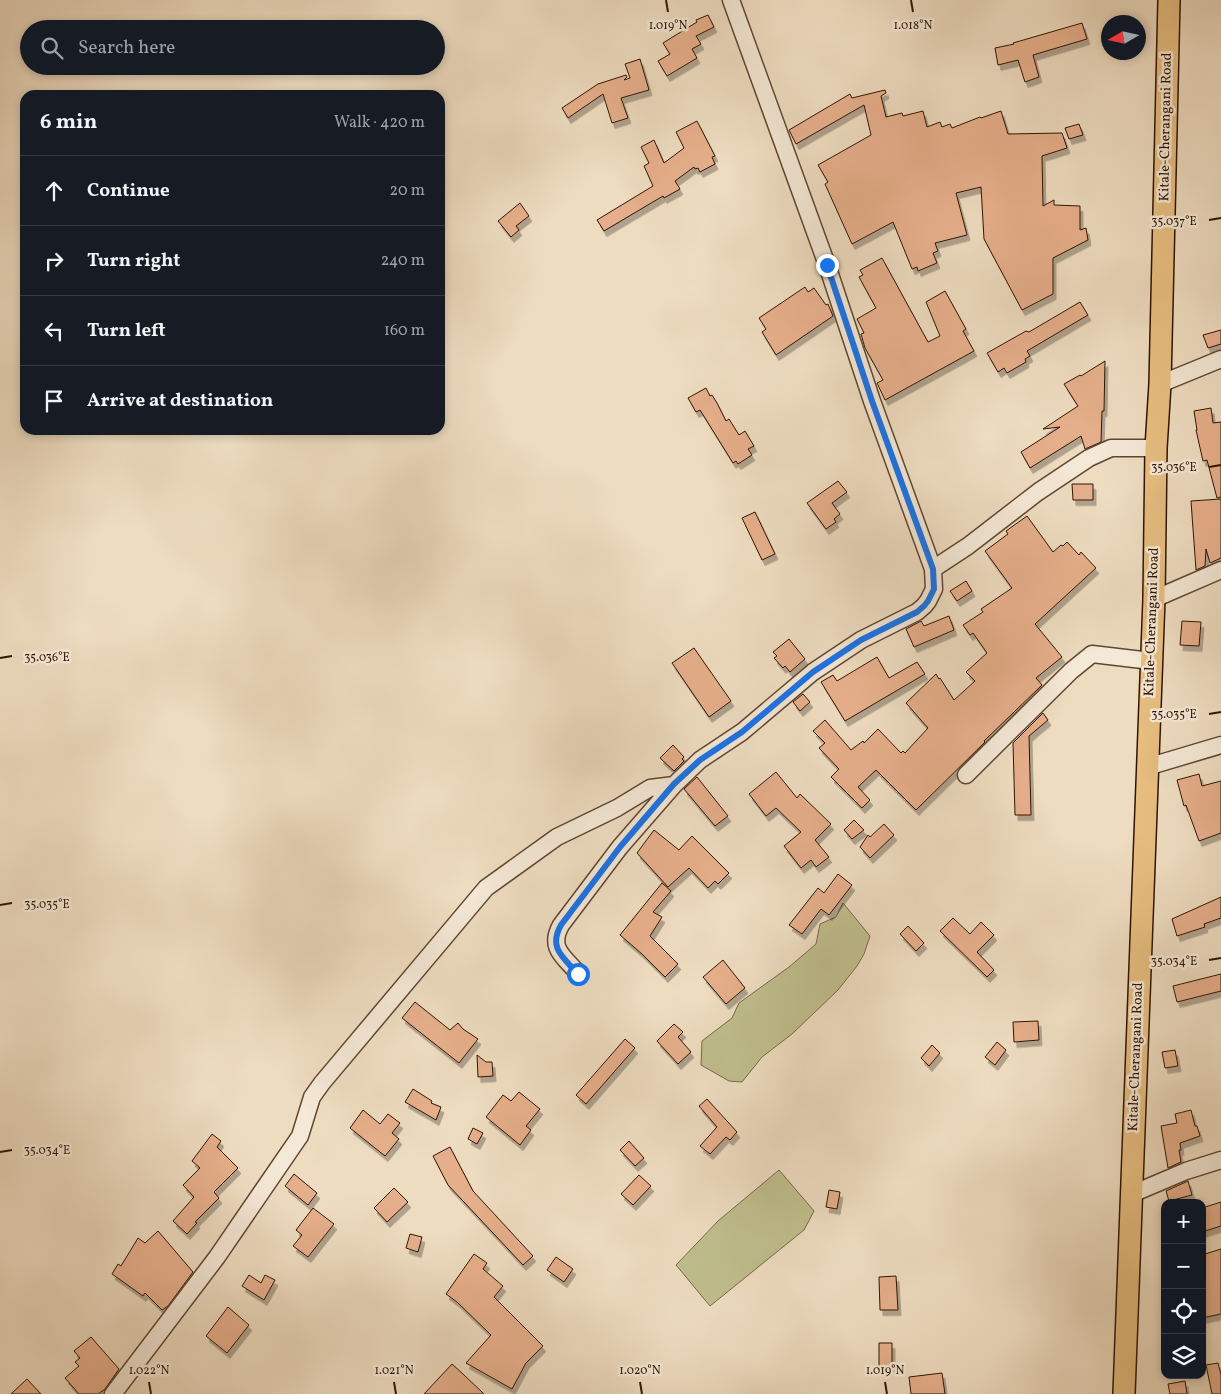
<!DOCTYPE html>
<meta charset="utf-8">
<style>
:root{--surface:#171b24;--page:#20242c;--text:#f1f3f6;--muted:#9ea1a6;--line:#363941}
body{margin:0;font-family:Vollkorn,serif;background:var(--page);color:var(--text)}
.controls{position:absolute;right:15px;bottom:15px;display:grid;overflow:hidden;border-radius:10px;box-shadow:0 2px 8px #0003}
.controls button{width:45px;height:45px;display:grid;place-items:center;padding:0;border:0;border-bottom:1px solid var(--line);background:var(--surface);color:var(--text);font:25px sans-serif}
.compass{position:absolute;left:1101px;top:15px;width:45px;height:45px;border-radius:50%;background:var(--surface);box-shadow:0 2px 8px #0003;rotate:261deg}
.stop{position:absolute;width:15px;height:15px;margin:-11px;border:4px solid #1a73e8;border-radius:50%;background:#fff}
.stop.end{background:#1a73e8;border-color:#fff;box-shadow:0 1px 5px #0008}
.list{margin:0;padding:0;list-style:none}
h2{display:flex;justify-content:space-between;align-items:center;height:65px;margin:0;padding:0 20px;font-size:21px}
h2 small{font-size:16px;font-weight:400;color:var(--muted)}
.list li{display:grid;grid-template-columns:32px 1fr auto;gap:15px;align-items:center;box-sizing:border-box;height:70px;padding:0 20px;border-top:1px solid var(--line)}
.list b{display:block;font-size:19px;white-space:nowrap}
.list em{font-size:16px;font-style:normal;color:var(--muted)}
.icon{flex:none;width:28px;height:28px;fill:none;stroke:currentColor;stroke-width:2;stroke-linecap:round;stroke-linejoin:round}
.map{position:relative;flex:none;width:1221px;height:1394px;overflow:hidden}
.search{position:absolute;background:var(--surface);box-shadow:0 2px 8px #0003;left:20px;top:20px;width:425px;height:55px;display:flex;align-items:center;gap:12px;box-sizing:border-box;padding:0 18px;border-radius:28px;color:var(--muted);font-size:19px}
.panel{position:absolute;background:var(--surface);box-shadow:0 2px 8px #0003;left:20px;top:90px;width:425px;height:345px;border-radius:15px}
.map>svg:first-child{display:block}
.green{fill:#c0be8d;stroke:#786946}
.building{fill:#e6af8b;stroke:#301400;filter:url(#shadow)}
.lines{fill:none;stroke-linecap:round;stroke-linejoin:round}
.minor-casing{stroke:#604630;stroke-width:19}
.major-casing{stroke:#301400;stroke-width:24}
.minor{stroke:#f4e8d6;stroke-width:16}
.major{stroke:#e7be80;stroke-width:21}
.route{stroke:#1a73e8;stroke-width:6}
.ticks{fill:none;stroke:#301400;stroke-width:2}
.labels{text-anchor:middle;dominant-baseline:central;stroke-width:5;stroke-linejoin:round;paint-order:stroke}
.street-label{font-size:14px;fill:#301400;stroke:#f4e8d6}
.ticks-label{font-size:12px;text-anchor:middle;fill:#301400;stroke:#f4e8d6;stroke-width:5;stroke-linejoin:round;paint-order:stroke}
</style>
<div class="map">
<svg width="1221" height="1394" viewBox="0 0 1221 1394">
<defs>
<filter id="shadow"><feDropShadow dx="3" dy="5.5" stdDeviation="0" flood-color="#0004"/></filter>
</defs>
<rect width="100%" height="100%" fill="#eedcc0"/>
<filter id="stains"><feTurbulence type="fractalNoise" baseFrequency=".004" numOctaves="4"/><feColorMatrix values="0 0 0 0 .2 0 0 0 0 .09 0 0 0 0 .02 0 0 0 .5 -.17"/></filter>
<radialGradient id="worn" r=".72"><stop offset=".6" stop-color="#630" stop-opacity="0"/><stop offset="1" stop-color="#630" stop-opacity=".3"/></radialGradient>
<path class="green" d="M843,903L870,936L864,954L857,966L838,990L792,1034L762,1057L742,1082L729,1081L701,1065L702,1041L732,1018L739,1003L789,967L816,944L820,924L836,917Z
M779,1170L814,1211L804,1230L710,1306L676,1265L718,1221Z"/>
<path class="building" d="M708,15L714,27L696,36L701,44L692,49L697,58L667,76L658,61L670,54L663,43L697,22L696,20Z
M1082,23L1087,39L1033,55L1039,77L1025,82L1018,60L998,65L995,48L1014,44L1013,43Z
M640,59L649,90L621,98L628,118L612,123L603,94L568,118L562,108L598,84L626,75L627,77L624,80L630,78L625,64Z
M885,90L886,93L881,96L886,117L902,113L903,116L923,111L927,127L940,122L942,127L950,124L952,128L980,117L981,118L1001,111L1008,134L1062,133L1067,148L1042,156L1043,206L1054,200V205L1080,206V230L1086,228L1088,240L1053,258V294L1022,310L984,239L981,187L956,193L967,235L935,243L938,251L933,253L937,263L918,271L917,267L912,269L893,222L852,244L825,184L828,182L818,165L871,135L864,105L796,144L789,130L850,94L852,98Z
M697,121L715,156L712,157L715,164L700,172L698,168L695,169L694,167L675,181L680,189L664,198L663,196L604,231L597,220L653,186L644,166L649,163L641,147L654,140L664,163L684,148L676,132Z
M1079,124L1083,135L1069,139L1065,128Z
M520,203L529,216L516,226L519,230L511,237L498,221Z
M882,258L928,342L940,336L926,302L945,291L966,329L963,331L974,351L885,400L877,383L883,380L865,348L861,334L864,333L857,319L876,308L859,277L863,275L860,270Z
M805,287L808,292L814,288L826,305L828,304L833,316L776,355L762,332L766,329L759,318Z
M1080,302L1088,315L1027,351L1030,356L1025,359L1026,362L1007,373L1004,368L998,372L987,353L1026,331L1029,332Z
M1221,330V344L1208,348L1203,335Z
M1105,361L1104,411H1102L1101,442L1085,449L1081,436L1030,468L1021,452L1060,427L1043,429L1078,406L1064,384L1080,375L1081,376Z
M706,388L710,396L712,395L717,403L726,421L729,419L739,435L745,431L754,446L748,449L752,455L738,464L736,461L733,463L700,410L696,412L688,398Z
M1211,408L1213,423L1221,422V497L1217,498L1207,460L1203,461L1196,430H1197L1194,411Z
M838,481L847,492L832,503L840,514L834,519L836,522L826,529L807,503Z
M1072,484H1093V500H1073Z
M1221,499V558L1210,563L1206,549L1205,566L1196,570L1191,501Z
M755,512L775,554L762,560L742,518Z
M1027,516L1053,552L1061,545L1063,546L1067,542L1079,555L1081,552L1096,568L1035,624L1062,657L1036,678L1042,685L984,741L985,742L916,810L876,770L858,787L870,800L862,808L831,777L839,769L819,748L825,743L813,731L825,720L851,750L863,741L864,743L878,729L901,753L903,751L905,753L928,728L906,703L936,674L939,679L940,678L954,700L975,681L966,672L987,653L973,633L970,635L963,625L983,612L981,609L1012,588L985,551L1008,534L1006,531Z
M966,581L972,591L957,601L950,591Z
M949,616L954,630L914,647L906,629L921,621L924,626Z
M1182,621L1201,622L1199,646L1180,645Z
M789,639L805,659L790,672L785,666L783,668L774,658L777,656L773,652Z
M694,648L731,701L709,717L672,663Z
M877,657L889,678L917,662L925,674L845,721L821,682L833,675L837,681Z
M803,694L810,702L800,711L793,702Z
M1043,713L1048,720L1029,736L1031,815H1015L1013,743Z
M673,745L684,757L682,759L684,761L674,771L660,758Z
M776,772L797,798L800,794L831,824L815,840L829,857L816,867L811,860L801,868L784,846L801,832L776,808L766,816L749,794Z
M1199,774L1202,786L1221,781V833L1199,841L1186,805L1184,806L1177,780Z
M697,777L728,816L715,826L684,789Z
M854,820L864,830L852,839L844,830Z
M884,824L894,835L870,858L860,847L868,835L870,837Z
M654,830L679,850L692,836L729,873L718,884L715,881L708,888L689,868L668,887L637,853Z
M838,874L852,885L829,915L821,909L802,934L789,925L818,888L824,893Z
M662,883L671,891L653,912L662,917L650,936L678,964L665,977L642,954L620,935Z
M1221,897V918L1204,924L1205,927L1177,936L1172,919Z
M953,918L970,934L981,922L994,935L977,952L994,970L987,977L940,931Z
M908,926L924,943L916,951L900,934Z
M723,960L745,988L726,1004L703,977Z
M1221,974V991L1177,1002L1173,986Z
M415,1002L450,1030L458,1023L463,1029L478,1039L459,1063L402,1018Z
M1038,1021L1039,1040L1014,1042L1013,1022Z
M674,1024L683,1032L678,1037L691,1052L678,1064L657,1041Z
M625,1039L635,1048L586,1104L576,1095Z
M997,1042L1006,1050L995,1065L985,1057Z
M932,1045L940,1053L929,1066L921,1058Z
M1175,1050L1178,1066L1165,1068L1162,1052Z
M477,1055L486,1062H492L493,1076L478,1077Z
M413,1089L432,1101L431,1103L441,1107L436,1120L405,1102Z
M519,1092L540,1109L526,1126L531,1130L520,1145L486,1117L503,1095L511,1101Z
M707,1099L737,1132L730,1140L726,1137L710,1154L700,1146L717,1127L699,1106Z
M363,1110L380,1124L388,1114L400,1123L392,1133L399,1139L385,1156L350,1128Z
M1191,1110L1195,1126H1197L1200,1136L1180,1143L1181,1150H1179L1181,1162L1168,1168L1161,1126L1177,1123L1175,1114Z
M473,1128L483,1133L477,1144L468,1139Z
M212,1134L221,1141L217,1147L238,1168L214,1192L219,1198L195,1222L197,1223L187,1234L173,1221L194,1197L183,1185L200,1168L192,1161Z
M629,1141L644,1158L635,1166L620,1150Z
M450,1147L473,1191L533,1256L523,1265L448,1185L433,1156Z
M294,1174L317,1193L308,1205L285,1186Z
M639,1175L651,1186L633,1205L621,1194Z
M1188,1181L1192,1195L1169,1201L1166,1191Z
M394,1188L408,1202L387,1222L374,1208Z
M829,1190L840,1192L837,1209L826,1207Z
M1221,1202V1226L1202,1232V1208Z
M313,1208L334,1224L308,1257L293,1246L302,1235L296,1230Z
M158,1231L193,1272L168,1306L162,1310L145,1293L143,1296L112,1274L118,1264L121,1266L138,1238L145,1243Z
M410,1234L422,1237L418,1252L406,1248Z
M1221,1249V1314L1202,1318V1255Z
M474,1254L487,1263L483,1269L503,1286L494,1297L543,1346L526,1363L512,1389L466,1363L491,1335L457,1302L446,1294Z
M556,1257L573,1269L564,1282L547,1270Z
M249,1275L261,1283L265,1275L275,1280L264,1300L242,1286Z
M896,1276L898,1310H880L879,1277Z
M228,1307L249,1325L227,1353L206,1336Z
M91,1337L119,1369L105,1389L98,1394H79L65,1378L79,1366L75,1362L80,1358L74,1351Z
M879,1343H892V1366H879Z
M1218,1363L1221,1375V1394H1212L1206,1365Z
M452,1364L463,1374L484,1394H424Z
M942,1373L945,1394H911L909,1377Z
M27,1379L41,1394H11Z
M1185,1381L1187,1394H1170L1168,1384Z"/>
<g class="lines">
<defs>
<path id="minor" d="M1160,384L1221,359
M933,569L968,546L1038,492L1089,458L1111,448H1156
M1154,599L1221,570
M1147,767L1221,745
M966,775L1071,671L1092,654L1151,661
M578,973C564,957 548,948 561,925L620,847L674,785L700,760L742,732L813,672L861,640L917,612L924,606L928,601L934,589L933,569L872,401L827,265L731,0
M1132,1194L1186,1171L1221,1160
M113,1394L217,1257L300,1136L312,1097L322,1083L486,888L557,837L617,808L650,788L674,785"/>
<path id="major" d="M1124,1394L1154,599L1156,448L1160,384L1169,0"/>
</defs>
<use href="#minor" class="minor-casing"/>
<use href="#major" class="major-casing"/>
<use href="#minor" class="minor"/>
<use href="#major" class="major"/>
</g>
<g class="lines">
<path class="route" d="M578,974C563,957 548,948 561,925L620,847L674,784L700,760L742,732L813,672L861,640L917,612L924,606L928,601L934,589L933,569L872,401L827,265"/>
</g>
<path class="ticks" d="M666,0L668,12M911,0L913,12M1209,220L1221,218M1209,467L1221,465M0,658L12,656M1209,714L1221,712M0,905L12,903M1209,960L1221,958M0,1152L12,1150M149,1382L151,1394M394,1382L396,1394M640,1382L642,1394M885,1382L887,1394"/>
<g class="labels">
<g class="street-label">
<text transform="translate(1166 127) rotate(-89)">Kitale-Cherangani Road</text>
<text transform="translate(1152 622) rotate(-88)">Kitale-Cherangani Road</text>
<text transform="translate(1136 1057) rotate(-88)">Kitale-Cherangani Road</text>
</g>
</g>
<g class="ticks-label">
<text x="668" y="29">1.019°N</text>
<text x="913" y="29">1.018°N</text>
<text x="1174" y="225">35.037°E</text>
<text x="1174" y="471">35.036°E</text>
<text x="47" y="661">35.036°E</text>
<text x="1174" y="718">35.035°E</text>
<text x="47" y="908">35.035°E</text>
<text x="1174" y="965">35.034°E</text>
<text x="47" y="1154">35.034°E</text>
<text x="149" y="1374">1.022°N</text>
<text x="394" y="1374">1.021°N</text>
<text x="640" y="1374">1.020°N</text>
<text x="885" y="1374">1.019°N</text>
</g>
<rect width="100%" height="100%" filter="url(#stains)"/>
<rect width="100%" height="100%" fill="url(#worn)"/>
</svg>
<div class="controls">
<button>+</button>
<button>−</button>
<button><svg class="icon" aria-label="locate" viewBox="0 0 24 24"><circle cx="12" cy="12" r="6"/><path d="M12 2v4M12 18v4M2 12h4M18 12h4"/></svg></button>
<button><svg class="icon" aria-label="layers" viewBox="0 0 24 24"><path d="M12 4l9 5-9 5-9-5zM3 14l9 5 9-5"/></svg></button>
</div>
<svg class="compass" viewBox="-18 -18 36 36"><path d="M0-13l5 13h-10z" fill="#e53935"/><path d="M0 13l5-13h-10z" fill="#9ea1a6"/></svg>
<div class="stop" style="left:578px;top:974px"></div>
<div class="stop end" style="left:827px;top:265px"></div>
<div class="search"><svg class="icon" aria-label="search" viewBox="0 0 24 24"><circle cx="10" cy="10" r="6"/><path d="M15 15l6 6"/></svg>Search here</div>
<section class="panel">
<h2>6 min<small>Walk · 420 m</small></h2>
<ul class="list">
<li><svg class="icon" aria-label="ahead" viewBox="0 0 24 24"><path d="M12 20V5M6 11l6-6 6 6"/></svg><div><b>Continue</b></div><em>20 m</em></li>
<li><svg class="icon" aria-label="right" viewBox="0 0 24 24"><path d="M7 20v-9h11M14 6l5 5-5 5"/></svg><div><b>Turn right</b></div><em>240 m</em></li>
<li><svg class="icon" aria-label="left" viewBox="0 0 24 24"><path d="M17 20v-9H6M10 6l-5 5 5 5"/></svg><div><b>Turn left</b></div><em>160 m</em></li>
<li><svg class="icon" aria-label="arrive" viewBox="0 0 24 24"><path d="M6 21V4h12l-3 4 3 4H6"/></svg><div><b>Arrive at destination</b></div></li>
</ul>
</section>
</div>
